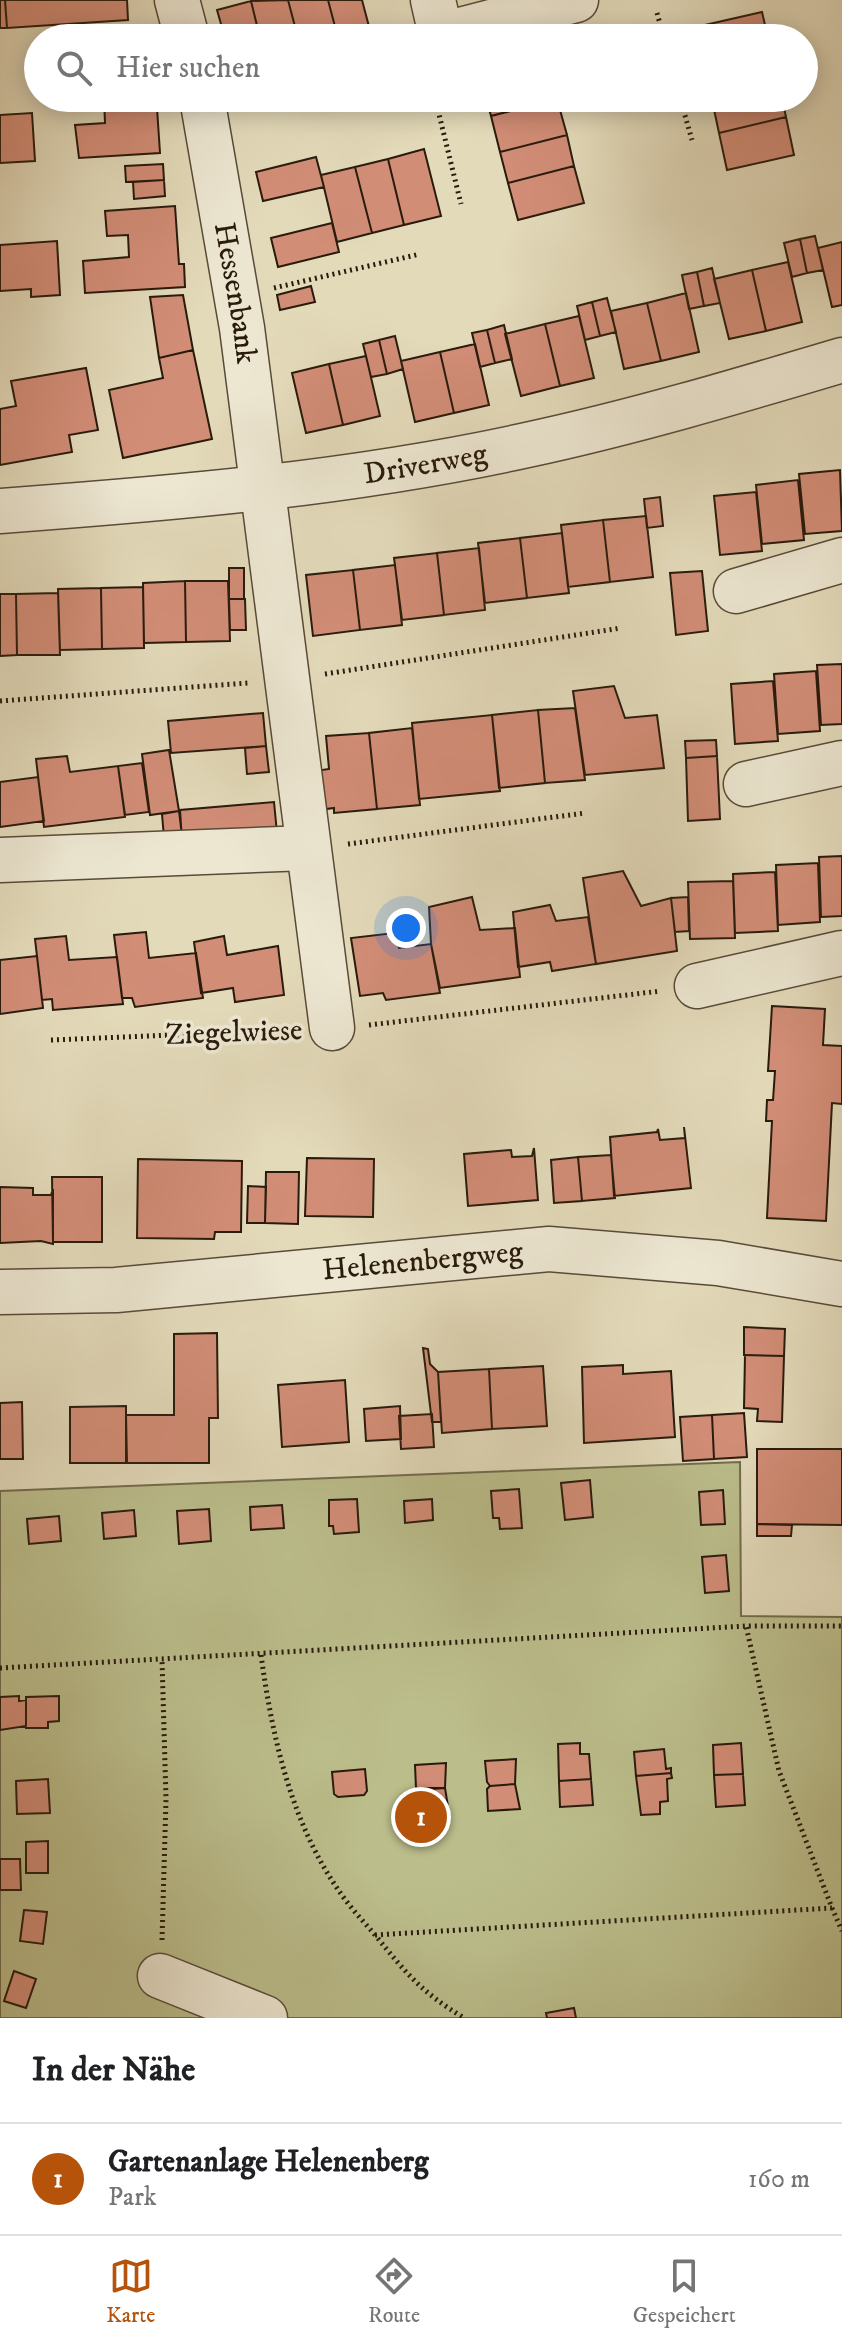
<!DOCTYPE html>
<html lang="de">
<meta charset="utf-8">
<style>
:root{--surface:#fff;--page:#f2f2f2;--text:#202124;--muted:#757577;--line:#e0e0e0;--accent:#b45309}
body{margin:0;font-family:"IM FELL DW Pica",serif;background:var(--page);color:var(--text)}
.you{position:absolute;left:406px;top:928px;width:28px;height:28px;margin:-20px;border:6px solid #fff;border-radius:50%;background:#1a73e8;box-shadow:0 0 0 12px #1a73e833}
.badge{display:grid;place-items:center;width:52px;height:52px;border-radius:50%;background:var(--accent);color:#fff;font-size:26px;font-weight:700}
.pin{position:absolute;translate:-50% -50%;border:4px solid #fff;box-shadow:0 2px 8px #0006}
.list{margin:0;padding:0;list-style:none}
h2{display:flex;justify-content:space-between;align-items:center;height:104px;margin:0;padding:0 32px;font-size:34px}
h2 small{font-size:26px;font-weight:400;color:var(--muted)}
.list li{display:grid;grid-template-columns:52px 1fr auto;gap:24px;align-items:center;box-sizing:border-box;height:112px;padding:0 32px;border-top:2px solid var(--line)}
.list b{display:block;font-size:30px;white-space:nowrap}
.list p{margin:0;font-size:26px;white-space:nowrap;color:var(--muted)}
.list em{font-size:26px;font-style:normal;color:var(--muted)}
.icon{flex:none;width:44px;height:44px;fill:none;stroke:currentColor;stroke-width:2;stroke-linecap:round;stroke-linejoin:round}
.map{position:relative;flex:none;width:842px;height:2018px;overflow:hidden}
.search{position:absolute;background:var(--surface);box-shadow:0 4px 20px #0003;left:24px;right:24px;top:24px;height:88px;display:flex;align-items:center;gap:20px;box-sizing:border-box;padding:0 28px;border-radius:44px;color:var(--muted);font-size:30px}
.sheet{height:216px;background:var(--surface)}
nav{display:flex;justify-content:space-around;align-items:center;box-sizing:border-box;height:112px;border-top:2px solid var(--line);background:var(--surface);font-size:22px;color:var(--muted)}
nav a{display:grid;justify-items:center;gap:4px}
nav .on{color:var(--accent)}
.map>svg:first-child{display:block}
.green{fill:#bbbd8b;stroke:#726c4c;stroke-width:2}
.building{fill:#d28d77;stroke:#291b0c;stroke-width:2}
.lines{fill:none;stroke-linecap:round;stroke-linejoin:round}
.minor-casing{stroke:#584b38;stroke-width:47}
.path{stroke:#291b0c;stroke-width:5;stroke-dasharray:2 4;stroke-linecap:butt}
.minor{stroke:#ede7d2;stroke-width:44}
.labels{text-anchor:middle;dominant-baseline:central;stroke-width:7;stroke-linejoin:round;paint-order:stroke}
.street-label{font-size:30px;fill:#291b0c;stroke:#ede7d2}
</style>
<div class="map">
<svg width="842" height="2018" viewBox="0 0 842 2018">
<rect width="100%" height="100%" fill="#e3daba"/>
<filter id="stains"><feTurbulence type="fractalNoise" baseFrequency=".0025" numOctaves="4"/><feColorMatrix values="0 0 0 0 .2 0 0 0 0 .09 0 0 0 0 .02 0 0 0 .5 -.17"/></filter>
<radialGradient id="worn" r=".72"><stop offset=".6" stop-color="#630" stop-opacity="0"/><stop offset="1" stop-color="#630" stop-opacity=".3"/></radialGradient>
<path class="green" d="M740,1462L741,1616L842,1617V2018H0V1491Z"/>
<path class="building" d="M0,0H5L7,28H0Z
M5,0H127L128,20L7,28Z
M288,0H328L338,38H298Z
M288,0L298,38H260L251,1Z
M328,0H362L372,38H338Z
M251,1L260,38H225L217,10Z
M762,12L768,38H698L696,27Z
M133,30V38H101L100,32Z
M104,98H150L151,109L157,108L160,153L79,158L75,125L105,123Z
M486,98H557V99L491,116Z
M721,98H782L786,117L719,133L712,100Z
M557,99L567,135L500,152L491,116Z
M32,113L35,161L0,163V115Z
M786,117L794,155L727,170L719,133Z
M567,135L574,166L508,183L500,152Z
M424,149L441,216L404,225L388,159Z
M316,157L324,187L263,201L256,172Z
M388,159L404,225L372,233L355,167Z
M163,164L164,180L126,182L125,166Z
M574,166L584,203L518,220L508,183Z
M355,167L372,233L337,242L321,175Z
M164,180L165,196L134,199L133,182Z
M175,206L179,264H184L185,287L85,293L83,261L129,257L128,235L107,236L105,211Z
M332,223L339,252L278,267L271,238Z
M815,236L823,270L807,273L800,239Z
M800,239L807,273L792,277L784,243Z
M57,241L60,295L31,297V289L0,291V245Z
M842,242V305L832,307L818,248Z
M788,262L802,322L766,331L752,270Z
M712,268L720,303L704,306L697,272Z
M752,270L766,331L729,339L714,279Z
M697,272L704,306L689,309L682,275Z
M311,286L315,302L280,310L277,295Z
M686,293L699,352L661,361L647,303Z
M183,295L193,350L159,358L150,297Z
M607,298L616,332L600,336L592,302Z
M592,302L600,336L585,340L577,306Z
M647,303L661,361L624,369L611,311Z
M579,316L594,378L560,386L545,324Z
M545,324L560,386L521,396L505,334Z
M504,325L512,359L495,363L487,330Z
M487,330L495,363L480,367L472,333Z
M395,336L403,369L387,374L379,340Z
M379,340L387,374L371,377L363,344Z
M475,344L489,405L454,413L440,352Z
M193,350L212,439L123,458L109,390L163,378L159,358Z
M440,352L454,413L415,422L401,361Z
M366,356L380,416L343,425L329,364Z
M329,364L343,425L306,433L292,373Z
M86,368L98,430L69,435L72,452L0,465V409L16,406L11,381Z
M840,470L842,531L805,534L799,474Z
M798,480L804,540L762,544L756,485Z
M756,492L762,551L720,555L714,496Z
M660,497L663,526L647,528L644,499Z
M646,516L653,577L610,582L603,520Z
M603,520L610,582L568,587L561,525Z
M562,533L569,593L527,598L520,538Z
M520,538L527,598L485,603L478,543Z
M479,548L485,610L444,615L437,553Z
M437,553L444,615L402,620L394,558Z
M395,565L402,625L360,630L353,570Z
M229,568H244V599H229Z
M353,570L360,630L313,636L306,575Z
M702,571L708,631L676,635L670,573Z
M185,581H228L230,641L186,642Z
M185,581L186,642L144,643L143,583Z
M143,587L144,648L102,649L101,588Z
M101,588L102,649L60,650L58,589Z
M58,593L60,655H17L16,594Z
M0,594H16L17,655L0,656Z
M229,599H245L246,630H230Z
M842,664V724L821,725L817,665Z
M816,671L820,731L778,734L774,674Z
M773,681L778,741L735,744L731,684Z
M614,686L625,718L657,715L664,768L585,775L573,691Z
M575,708L585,780L545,783L538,710Z
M538,710L545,783L499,788L492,715Z
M263,713L266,746L171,753L168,721Z
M492,715L500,791L419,799L412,723Z
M412,728L420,805L377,809L369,733Z
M369,733L377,809L334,813V808L319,810L315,771L329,769L326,736Z
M716,740L717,756L686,758L685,741Z
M266,746L269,772L247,774L245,748Z
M169,750L179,811L150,815L142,754Z
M67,756L70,772L118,766L125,817L44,827L36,759Z
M717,756L720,819L688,821L686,758Z
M142,763L149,812L125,815L118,766Z
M38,777L44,821L0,827V782Z
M274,802L277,833L182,841L180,810Z
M179,811L182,836L164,838L162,814Z
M842,856V916L821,917L819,857Z
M818,863L820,922L778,925L776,865Z
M623,871L641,906L671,898L677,951L596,964L583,878Z
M775,872L778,931L735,933L733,874Z
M733,881L735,938L690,939L688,882Z
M472,897L480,930L515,928L520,977L440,988L431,944L429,907Z
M688,897L689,931L675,932L671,898Z
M550,905L556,921L588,917L596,964L552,971L550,962L518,967L513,912Z
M146,932L149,958L196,953L203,998L135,1007L132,998H122L114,935Z
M394,933L399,948L431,944L440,993L386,1000L383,993L360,996L351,938Z
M66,936L69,960L117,957L123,1004L53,1010L52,999L42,1000L35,939Z
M224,936L227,955L278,946L284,995L235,1002L233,988L201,993L194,942Z
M37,956L43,1008L0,1014V960Z
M772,1006L825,1009L823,1045L842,1046V1104L832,1103L826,1221L767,1218L772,1121H766L767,1100H773L775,1071H768Z
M684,1127L691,1188L614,1196L610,1137L657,1132L658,1129L660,1140L685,1138Z
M534,1148L538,1200L468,1206L464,1154L511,1150L512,1157L532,1156Z
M611,1155L615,1198L582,1201L578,1157Z
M578,1157L582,1201L554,1203L551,1160Z
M307,1158L374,1159L373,1217L305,1216Z
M138,1159L242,1161L241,1232H215L214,1239L137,1238Z
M266,1172H299L298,1224L265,1223Z
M52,1177H102V1242H53Z
M248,1186L266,1187L265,1223H247Z
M0,1187L33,1188V1195H51L53,1189V1244L41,1241L0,1243Z
M744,1327L785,1329L784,1356L744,1355Z
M217,1333L218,1418H209V1463H127L126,1415H174V1334Z
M423,1348L428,1349L430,1364L438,1372L441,1422H432Z
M745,1355L784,1356L782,1422L757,1421L758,1409L744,1408Z
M623,1365V1374L671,1371L675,1437L584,1443L582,1367Z
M543,1366L547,1426L492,1429L489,1369Z
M489,1369L492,1429L442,1433L438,1372Z
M345,1380L349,1442L282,1447L278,1385Z
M22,1402L23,1459H0V1403Z
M126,1406V1463H70V1407Z
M400,1406L401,1439L366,1441L364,1409Z
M744,1413L747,1457L714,1459L712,1415Z
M432,1414L434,1447L401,1449L399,1416Z
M712,1415L714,1459L683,1461L680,1417Z
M757,1449H842V1525L757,1524Z
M590,1480L593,1517L565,1520L561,1483Z
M519,1489L522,1528L500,1529L499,1518H493L491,1491Z
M723,1490L725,1524L701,1525L699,1492Z
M357,1499L359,1532L334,1534L333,1526H329V1500Z
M432,1499L433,1520L405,1523L404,1501Z
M282,1505L284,1528L251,1530L250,1507Z
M209,1509L211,1541L179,1544L177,1511Z
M134,1510L136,1536L104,1539L102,1513Z
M59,1516L61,1541L29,1544L27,1519Z
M757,1524L792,1525L791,1536H757Z
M726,1555L729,1591L705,1593L702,1557Z
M19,1696V1701L26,1700V1726L0,1730V1697Z
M59,1696V1721L48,1722V1728H26V1697Z
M580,1743V1754H589L591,1779L559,1781L558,1744Z
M741,1743L743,1774L714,1775L713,1745Z
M664,1749L666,1769L671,1768V1773L636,1776L634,1752Z
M516,1759L515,1784L490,1786L487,1782L485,1761Z
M446,1763L445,1788H416L415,1765Z
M365,1769L367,1791L364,1795L338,1797L334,1794L332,1772Z
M671,1773L672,1778L667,1779L668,1801L660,1802V1814L641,1815L636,1776Z
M743,1774L745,1805L716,1807L714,1775Z
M48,1779L50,1813L17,1814L16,1781Z
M591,1779L593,1805L560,1807L559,1781Z
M515,1784L520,1809L488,1811L487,1789L490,1786Z
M445,1788L449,1813L417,1815L418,1790Z
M48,1841V1873H26V1842Z
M0,1859H20L21,1890H0Z
M24,1910L47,1912L43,1944L20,1941Z
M14,1971L36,1979L26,2008L4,2001Z
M574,2008L576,2018H547L546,2013Z"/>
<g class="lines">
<defs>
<g id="minor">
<path d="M177,0L187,38"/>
<path d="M433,0L441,35L576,0"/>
<path id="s1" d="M202,98L242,328L332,1028"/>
<path id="s2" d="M0,511C177,498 354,483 527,445C634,422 738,391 842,360"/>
<path d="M736,591L842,560"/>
<path d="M746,784L842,763"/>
<path d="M0,860L307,848"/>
<path d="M697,986L842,953"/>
<path id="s3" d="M0,1292L116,1290L549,1249L718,1263L842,1284"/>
<path d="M160,1976L265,2018"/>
</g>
</defs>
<use href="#minor" class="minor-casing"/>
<path class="path" d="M657,13L664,38
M435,98L461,204
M680,98L692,140
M242,108L284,98
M274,288L420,254
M325,674L621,628
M0,701L248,683
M348,844L585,813
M369,1025L661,991
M51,1040L295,1030
M261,1655C273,1742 293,1831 347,1902C356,1914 366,1924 375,1935C407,1974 420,1991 464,2018
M0,1668L746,1626H842
M832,1908L842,1931
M375,1935L832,1908L779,1771L746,1626
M162,1940L166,1799L162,1660"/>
<use href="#minor" class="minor"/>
</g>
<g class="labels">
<g class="street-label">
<text stroke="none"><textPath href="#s1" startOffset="198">Hessenbank</textPath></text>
<text stroke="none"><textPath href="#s2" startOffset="428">Driverweg</textPath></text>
<text transform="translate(234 1033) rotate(-2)">Ziegelwiese</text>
<text stroke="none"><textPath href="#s3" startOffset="424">Helenenbergweg</textPath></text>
</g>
</g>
<rect width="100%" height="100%" filter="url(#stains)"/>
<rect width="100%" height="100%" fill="url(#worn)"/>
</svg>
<div class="you"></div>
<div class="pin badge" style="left:421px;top:1817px">1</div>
<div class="search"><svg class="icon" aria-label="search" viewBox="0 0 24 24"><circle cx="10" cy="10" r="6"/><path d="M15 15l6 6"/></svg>Hier suchen</div>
</div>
<section class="sheet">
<h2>In der Nähe<small></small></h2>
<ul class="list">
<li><span class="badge">1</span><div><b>Gartenanlage Helenenberg</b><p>Park</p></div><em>160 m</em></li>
</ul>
</section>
<nav>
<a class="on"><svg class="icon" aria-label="map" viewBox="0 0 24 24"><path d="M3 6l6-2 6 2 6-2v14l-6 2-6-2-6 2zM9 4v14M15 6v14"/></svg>Karte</a>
<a><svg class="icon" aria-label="directions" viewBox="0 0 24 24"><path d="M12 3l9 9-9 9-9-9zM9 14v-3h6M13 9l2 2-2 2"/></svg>Route</a>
<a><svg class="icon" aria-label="saved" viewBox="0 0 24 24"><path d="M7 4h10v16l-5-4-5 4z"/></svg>Gespeichert</a>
</nav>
